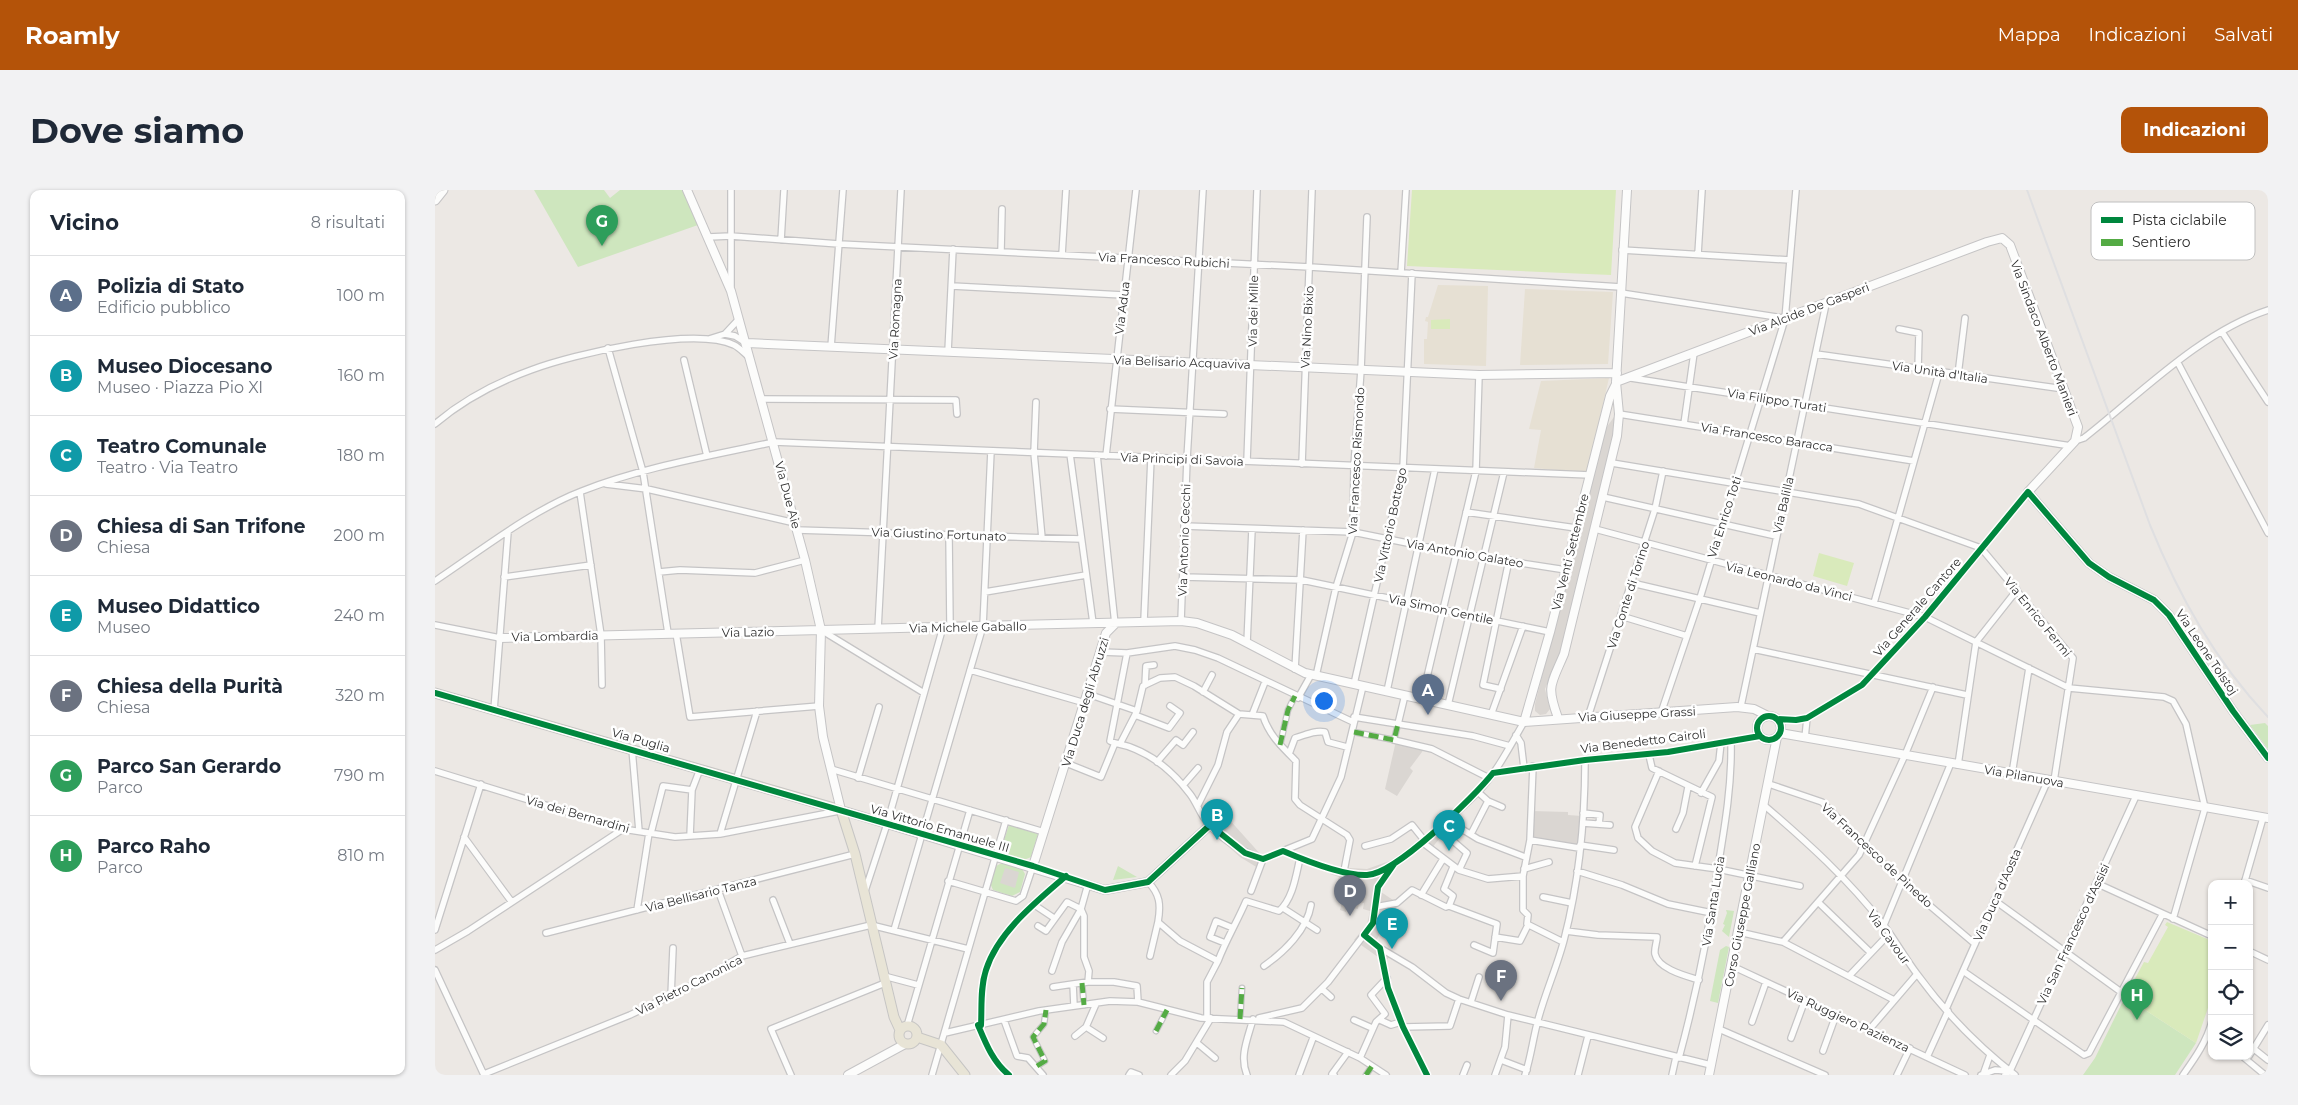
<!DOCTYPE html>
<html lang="it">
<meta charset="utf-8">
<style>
:root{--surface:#fff;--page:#f2f2f3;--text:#1f2937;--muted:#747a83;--line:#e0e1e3;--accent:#b45309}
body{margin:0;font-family:Montserrat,sans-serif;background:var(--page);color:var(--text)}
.controls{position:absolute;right:15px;bottom:15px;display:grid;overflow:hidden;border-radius:10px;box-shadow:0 1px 4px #0004}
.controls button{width:45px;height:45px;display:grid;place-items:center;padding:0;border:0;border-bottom:1px solid var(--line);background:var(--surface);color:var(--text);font:25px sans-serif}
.you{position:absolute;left:888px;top:510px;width:18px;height:18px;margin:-12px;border:4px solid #fff;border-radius:50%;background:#1a73e8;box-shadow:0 0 0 8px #1a73e833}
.badge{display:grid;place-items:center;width:32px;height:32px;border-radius:50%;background:var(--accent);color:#fff;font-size:16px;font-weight:700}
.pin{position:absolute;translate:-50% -41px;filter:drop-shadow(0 1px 2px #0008)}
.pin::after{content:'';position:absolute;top:26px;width:18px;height:15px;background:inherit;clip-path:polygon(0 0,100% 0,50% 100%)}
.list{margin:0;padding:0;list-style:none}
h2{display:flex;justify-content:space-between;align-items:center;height:65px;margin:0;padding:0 20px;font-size:21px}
h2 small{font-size:16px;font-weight:400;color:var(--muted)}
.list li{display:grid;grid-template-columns:32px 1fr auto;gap:15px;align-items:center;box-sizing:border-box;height:80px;padding:0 20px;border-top:1px solid var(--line)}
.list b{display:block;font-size:19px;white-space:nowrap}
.list p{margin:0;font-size:16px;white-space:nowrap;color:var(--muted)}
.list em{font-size:16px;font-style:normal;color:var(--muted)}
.icon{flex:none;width:28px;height:28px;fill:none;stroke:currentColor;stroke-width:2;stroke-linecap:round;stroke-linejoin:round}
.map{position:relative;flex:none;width:1833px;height:885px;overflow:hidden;border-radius:10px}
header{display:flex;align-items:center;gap:30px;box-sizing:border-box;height:70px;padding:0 25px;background:var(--accent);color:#fff}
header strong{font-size:24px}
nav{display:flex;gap:28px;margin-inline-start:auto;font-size:18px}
.intro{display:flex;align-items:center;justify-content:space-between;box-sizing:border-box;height:120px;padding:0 30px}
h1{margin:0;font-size:35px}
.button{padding:12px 22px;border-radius:10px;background:var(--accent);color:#fff;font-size:18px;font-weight:700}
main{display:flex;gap:30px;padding:0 30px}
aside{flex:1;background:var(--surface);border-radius:10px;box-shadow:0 1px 4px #0004}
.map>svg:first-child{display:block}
.education{fill:#e6e0d3}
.green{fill:#cee6be}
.pitch{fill:#d9eabb}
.plaza{fill:#dad6d2}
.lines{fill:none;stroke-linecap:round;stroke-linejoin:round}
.pedestrian-casing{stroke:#c5c4c5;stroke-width:7}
.minor-casing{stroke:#c5c4c5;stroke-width:8}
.tertiary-casing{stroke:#c5c4c5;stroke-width:10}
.secondary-casing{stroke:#c5c4c5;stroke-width:11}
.primary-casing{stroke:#c6c5c4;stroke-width:11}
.pedestrian{stroke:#fcfcfb;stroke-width:4.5}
.minor{stroke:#fcfcfb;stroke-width:5.5}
.tertiary{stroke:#fcfcfb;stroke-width:8}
.secondary{stroke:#fcfcfb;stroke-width:9}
.primary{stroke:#e8e4d6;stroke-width:9}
.rail{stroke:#dfdfe1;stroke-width:2}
.quiet{stroke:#54ab44;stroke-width:5;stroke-dasharray:10 5;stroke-linecap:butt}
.cycleway-casing{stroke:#fff;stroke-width:9}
.cycleway{stroke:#00873e;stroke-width:6}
.labels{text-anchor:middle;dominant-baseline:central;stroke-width:5;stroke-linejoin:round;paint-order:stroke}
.street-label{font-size:12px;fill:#2e2e2e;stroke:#fff}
.key{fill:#fff;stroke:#c0c0c0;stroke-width:1}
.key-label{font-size:14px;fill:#2e2e2e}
</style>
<header>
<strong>Roamly</strong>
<nav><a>Mappa</a><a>Indicazioni</a><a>Salvati</a></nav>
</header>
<div class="intro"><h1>Dove siamo</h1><a class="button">Indicazioni</a></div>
<main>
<aside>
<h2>Vicino<small>8 risultati</small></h2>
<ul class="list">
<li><span class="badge" style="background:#5c6f8a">A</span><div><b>Polizia di Stato</b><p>Edificio pubblico</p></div><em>100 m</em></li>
<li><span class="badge" style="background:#0f9aa8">B</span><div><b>Museo Diocesano</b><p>Museo · Piazza Pio XI</p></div><em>160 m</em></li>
<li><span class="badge" style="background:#0f9aa8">C</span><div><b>Teatro Comunale</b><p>Teatro · Via Teatro</p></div><em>180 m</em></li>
<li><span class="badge" style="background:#6b7280">D</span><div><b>Chiesa di San Trifone</b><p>Chiesa</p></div><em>200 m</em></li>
<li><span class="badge" style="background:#0f9aa8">E</span><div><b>Museo Didattico</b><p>Museo</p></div><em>240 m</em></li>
<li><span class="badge" style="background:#6b7280">F</span><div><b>Chiesa della Purità</b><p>Chiesa</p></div><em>320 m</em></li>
<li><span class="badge" style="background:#2e9e5b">G</span><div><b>Parco San Gerardo</b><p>Parco</p></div><em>790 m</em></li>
<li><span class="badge" style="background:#2e9e5b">H</span><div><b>Parco Raho</b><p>Parco</p></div><em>810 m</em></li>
</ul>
</aside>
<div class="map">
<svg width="1833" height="885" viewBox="0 0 1833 885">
<rect width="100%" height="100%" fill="#ece8e4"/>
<path class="education" d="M1003,95L1053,96L1051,176L989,174V149H992L993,132L990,131L991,127H993Z
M1090,99L1178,102L1173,174L1085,175Z
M1174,188L1152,283L1099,278L1106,240L1094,239L1106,191Z"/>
<path class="green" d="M99,0H169L175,8L185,0H247L263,35L143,77Z
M1830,533L1833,536V559L1815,535Z
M574,635L603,644L596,667L589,670L571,665L566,659Z
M569,672L586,677L590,684L585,702L577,706L558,700L555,693L561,676Z
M683,676L702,687L678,690Z
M1291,720L1299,721L1294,747L1287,741L1290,735L1288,734L1292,723Z
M1291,756L1294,757L1283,813L1275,811L1285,760Z
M1690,807L1761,853L1740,885H1648L1660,868Z"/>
<path class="pitch" d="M977,0H1181L1176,85L972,76Z
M1015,129V139H996V130Z
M1384,363L1419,373L1412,396L1378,386Z
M1732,732L1777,751V784L1773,801L1776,809L1761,853L1690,807L1709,772L1713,773L1733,737L1730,735Z"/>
<path class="plaza" d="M1179,227L1180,242L1126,461L1110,499L1115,519L1111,524L1105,525L1100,521V514L1171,238Z
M961,551L990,558L975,578L978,581L962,606L950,599Z
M1096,621L1133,622V625L1147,626L1142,657L1095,650Z
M792,627L827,666L823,678L805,667L777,642Z
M1003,638L1009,643L996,659L987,652Z
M963,668L967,671L949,694L946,702L964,714L958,722L951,719L943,730L949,736L941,751L958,763L950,772L919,750L932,734L935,721L928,719L929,713L924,712L923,719L912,717L911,722L905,720L910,700H900L904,687L895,684L898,677L932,679Z
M570,678L584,682L580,698L565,693Z"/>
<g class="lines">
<defs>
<path id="pedestrian" d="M919,542L959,550L963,534
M845,555L853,520L860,506
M647,793L649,815
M805,829L807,798
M721,841L732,820
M602,876L610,871L598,847L609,834L611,820
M931,885L937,876"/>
<path id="minor" d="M296,0V96
M273,47L296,46L404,54L875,77L1186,97
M346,50L349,0
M1187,60L1355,70
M566,61L567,19
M1263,64L1267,0
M627,65L631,0
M966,83L971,0
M517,96L688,105
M1186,103L1348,128
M1464,139L1484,143L1483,179
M1787,142L1833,212
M290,144L300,146L311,153
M274,149L290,144L304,129
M396,157L408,0
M173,158L208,282L233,443
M513,162L518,59
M1381,164L1629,199
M249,170L272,266
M1743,173L1833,343
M1523,185L1530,128
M1196,188L1636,256
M327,209L521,210L522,224
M601,212L599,263L607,348
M675,219L789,224
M1184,224L1479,271
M0,234C27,211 63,192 96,180C139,164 258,136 299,155C305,158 309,163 314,167
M1249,234L1259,163
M1640,251L1649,248C1704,205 1765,142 1833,120
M635,264L658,433
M662,265L680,434
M671,266L701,0
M812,271L822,0
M1177,273L1424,314L1546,358L1638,468L1619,591
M867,274L877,0
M171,294L212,299L360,333
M145,302L166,445L167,495
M1168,307L1341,346
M1031,322L1141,338
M749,336L918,342L1022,363L1131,380
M1160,339L1490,427L1634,498L1729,507L1738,511L1751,534L1770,618L1738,729
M362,340L646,349
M514,345L515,436
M224,382L245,380L320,383L370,370
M69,387L156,375
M748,387L867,390L1115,442
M0,391C45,361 97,320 147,301C208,277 275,266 339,252L1155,285
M1197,393L1325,423
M550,402L651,385
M1439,413L1504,183
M1186,426L1252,446
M709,431L716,268
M746,431L752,269L768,0
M0,435L65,448
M443,439L466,0
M386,440L489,503
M241,443L255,527L384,516
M812,453L817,339
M1318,459L1532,505
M666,462L692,463L740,456L760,460L783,468L918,532
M860,479L868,340
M535,480L650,513
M881,486L901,397L918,342L919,276L926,180L932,27
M919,494L968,278L977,83
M710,495L711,476L719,475
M1066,499L1048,495L1074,370
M952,501L1000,279
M768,502L777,485
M653,504L702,521
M863,508L876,485
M987,508L1041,281L1044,185
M1013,515L1069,282
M1306,516L1391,114
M59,520L73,342
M1226,523L1265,408L1350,129L1361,0
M700,525L734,538L745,523L735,516
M817,525L830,492
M1056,525L1088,436
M919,527L1038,546L1075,556
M1153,527L1220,319L1228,281
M1342,529L1361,530L1372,528L1427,495L1490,427L1593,302
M963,534L970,505
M1081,545L1086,553L1089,578
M1370,548L1372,528
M959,550L997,559L1054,588
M680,553C711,559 736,579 755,604C762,613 765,625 773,633C787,650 808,662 828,669
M685,554L702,521L708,496L725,488L740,487L759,496L804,524L828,526C834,545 847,557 861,571L860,609L865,615L912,645L915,650L909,681
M197,559L204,641
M854,564L860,548C871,545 879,540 890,542L893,552L912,557
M1214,565L1217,578L1277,607L1260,676
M722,572L741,550L748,555L758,542
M631,573L666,587L680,553L675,551L692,463
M1523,575L1541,452L1582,400
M1098,576L1095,650L1088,686V720L1093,725L1092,734L1128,752
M396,579L609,642
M0,581L188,639L240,647L285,644L404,621
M1224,581L1200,637L1203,648L1217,661L1240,673L1283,679L1365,696
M1058,583L1150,570L1233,562L1325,546
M1577,584L1594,478
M423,588L444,517
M750,593L763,578
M1334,594L1387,612L1467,692L1540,754
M257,600L265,579
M1266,603L1284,571L1286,553
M1053,611L1067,617
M763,615L783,575L792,542L804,524
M1330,616C1372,652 1414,690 1448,734C1460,750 1470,768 1482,784C1509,821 1544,857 1580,885
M1148,623L1165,625L1164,634
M1012,630L1043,649L1090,667
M1148,633L1175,635
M1003,638L1032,663L1024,680
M1241,639L1248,623L1253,597
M216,643L228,596L257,600L255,646
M285,644L322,521
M1036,644L1053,611L1043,602
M29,647L76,711
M1095,650L1144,658
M987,652L1024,680L1053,689L1088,686
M1145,655L1179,660
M930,656L956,649L977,635L989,650
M848,661C871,671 906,685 932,685C955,685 1025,620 1043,602C1062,582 1075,556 1089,532
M828,669L877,649L906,587L928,496
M1089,679L1114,672
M1142,681L1187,695L1233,714L1277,723
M1810,690L1833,698
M513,691L581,711L588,706L598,676
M713,692C725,704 726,715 723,732L745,751L783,771C791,750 802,732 811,711L844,721C858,709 861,685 865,668
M1661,693L1777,746
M1809,694L1828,628
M283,700L307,766
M430,701L452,634L508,437
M816,701L828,669
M986,705L1008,669
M1108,707L1137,713
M338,710L355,754
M1559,710L1686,802
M1383,712L1436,763
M598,714L619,728
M1014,716L1018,706L1009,699L1018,677
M940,717L962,713L977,700L1011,717L1014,716L1062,734L1058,763L1039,755
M848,718L882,740
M202,720L214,643
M1449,735L1516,573
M603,736L611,741L632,712L646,719L627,752L617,781
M0,740L46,594
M459,740L548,436L556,261
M1131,741L1163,745L1222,747C1222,752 1219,759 1220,764C1223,779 1251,786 1264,790
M1304,742L1348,752L1459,810
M111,743L420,664
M929,745L945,758L977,777L1011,803L1024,809L1073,825L1276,875
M1060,747L1085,751L1093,735
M1348,752L1424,665L1470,565L1498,497
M790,753L775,747L781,731L798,738
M945,758L953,798L968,837L992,885
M0,760L33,741L188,639
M1814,761L1833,770
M715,766L723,732
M829,776C849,762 872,740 876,715
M1297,776L1530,885
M0,780L49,885
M1528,781L1649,865L1654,863L1727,725
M449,786L483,795
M1414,786L1454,744
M653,792H679L702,796L703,812
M618,797L638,794
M887,799L896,807
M236,806L238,758
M1036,812L1044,787
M639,816L638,794L653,792L654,781L649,767V726L646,719L653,694
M1511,819L1613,590
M772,827V792L783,771
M824,828L867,818L893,792L938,733L943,697L958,675
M569,830L582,866L593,868L608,885
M919,830L937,838
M945,830L956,835L966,832
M1317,832L1331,792
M543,835C551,854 558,872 574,885
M546,835C547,817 545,798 551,780C563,742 601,712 631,686
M472,836L535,620
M651,837L668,848
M968,837L1015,836L1024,809
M1284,839L1390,885
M1434,840L1482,784
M510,843L604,821L675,811L703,812L766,828L849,832L925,868L951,885
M640,846L651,837L661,814
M1356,848L1370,810
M762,853L780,868
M1814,855L1833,870
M1388,861L1401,825
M1807,866L1830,885
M1814,866L1833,835
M1492,867L1513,821
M925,868L941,832L950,824L936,805L952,788
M1244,868C1261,805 1274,742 1283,677C1290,635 1297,594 1296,552
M1066,870L1092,880
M1549,882L1555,865
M49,884L195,825L259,794L307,766L436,735L533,759
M356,885L336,839L450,793
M497,885L571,630
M694,885L696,882L704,885
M736,885L750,871L776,828
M812,885C804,866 813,848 818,829
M864,885L878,848
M899,885L897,884L913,862
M1028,885L1032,875
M1060,885L1070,857L1073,825
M1090,885C1096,867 1098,848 1103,830C1110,803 1122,777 1129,750C1144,692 1150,630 1150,570
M1143,885L1153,846
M1237,885L1241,867
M1462,885L1475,858
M1546,885L1560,880L1573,881
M1570,885L1575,881L1701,606
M1748,885C1760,868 1772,851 1777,831"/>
<path id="tertiary" d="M252,0L296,101L370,370L386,440L384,516L388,547L406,620L670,700L713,692L775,635
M312,153L1044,185L1182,183
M1181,192L1552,52L1567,48L1575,55L1643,237L1640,251L1593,302L1654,373L1674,387L1719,410L1734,425L1798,521L1833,568
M65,448L746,431L762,433L797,445L870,483L1089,532L1302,517L1319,519L1331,525
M1322 538a12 12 0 1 1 24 0a12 12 0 1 1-24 0Z
M1123,528C1111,495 1116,495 1129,464L1182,246L1184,224L1181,192L1192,0
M1089,532L1115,442L1175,206L1181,194
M1345,543L1833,628
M598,676L671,443L680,434
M413,885L470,854
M1274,885L1342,547"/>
<path id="secondary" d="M0,10L8,0"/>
<path id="primary" d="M0,503L406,620L420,664L459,827L465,840
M464 845a9 9 0 1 1 18 0a9 9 0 1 1-18 0Z
M482,847L506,855L530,885"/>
</defs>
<use href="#pedestrian" class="pedestrian-casing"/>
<use href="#minor" class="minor-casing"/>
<use href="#tertiary" class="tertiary-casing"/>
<use href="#secondary" class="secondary-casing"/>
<use href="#primary" class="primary-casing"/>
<use href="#pedestrian" class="pedestrian"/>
<use href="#minor" class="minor"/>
<use href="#tertiary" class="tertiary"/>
<use href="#secondary" class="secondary"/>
<use href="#primary" class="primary"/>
<path class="rail" d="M1592,0L1715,335C1744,406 1780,471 1833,527"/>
<path class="quiet" d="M919,542L959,550L963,534
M845,555L853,520L860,506
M647,793L649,815
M805,829L807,798
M721,841L732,820
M602,876L610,871L598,847L609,834L611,820
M931,885L937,876"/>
<defs>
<path id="cycleway" d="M0,503L598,676L670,700L713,692L775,635L810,663L828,669L848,661C869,670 909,686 932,685C961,684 1039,607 1058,583L1150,570L1233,562L1325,546
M1322 538a12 12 0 1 1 24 0a12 12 0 1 1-24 0Z
M1342,529L1361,530L1372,528L1427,495L1490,427L1593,302L1654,373L1674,387L1719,410L1734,425L1798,521L1833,568
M959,674L943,697L938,733L929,745L945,758L953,798L968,837L992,885
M574,885C558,872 551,854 543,835H546C547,817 545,798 551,780C563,742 601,712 631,686"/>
</defs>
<use href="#cycleway" class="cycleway-casing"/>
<use href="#cycleway" class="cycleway"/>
</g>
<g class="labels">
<g class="street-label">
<text transform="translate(729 70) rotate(3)">Via Francesco Rubichi</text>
<text transform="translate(687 118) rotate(-83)">Via Adua</text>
<text transform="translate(1374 119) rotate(-21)">Via Alcide De Gasperi</text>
<text transform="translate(818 121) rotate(-89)">Via dei Mille</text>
<text transform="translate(460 129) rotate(-87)">Via Romagna</text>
<text transform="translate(872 137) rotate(-87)">Via Nino Bixio</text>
<text transform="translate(1609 148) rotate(69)">Via Sindaco Alberto Manieri</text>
<text transform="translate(747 172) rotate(2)">Via Belisario Acquaviva</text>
<text transform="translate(1505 182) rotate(8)">Via Unità d'Italia</text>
<text transform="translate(1342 210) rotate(9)">Via Filippo Turati</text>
<text transform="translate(1332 247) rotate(9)">Via Francesco Baracca</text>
<text transform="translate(747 269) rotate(2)">Via Principi di Savoia</text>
<text transform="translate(921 271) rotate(-87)">Via Francesco Rismondo</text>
<text transform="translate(353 305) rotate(75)">Via Due Aie</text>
<text transform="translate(1348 315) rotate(-77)">Via Balilla</text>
<text transform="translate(1289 327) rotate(-72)">Via Enrico Toti</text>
<text transform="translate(955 335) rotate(-78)">Via Vittorio Bottego</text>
<text transform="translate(504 344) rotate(2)">Via Giustino Fortunato</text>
<text transform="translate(749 350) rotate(-88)">Via Antonio Cecchi</text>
<text transform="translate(1135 362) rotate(-76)">Via Venti Settembre</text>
<text transform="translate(1030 363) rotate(10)">Via Antonio Galateo</text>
<text transform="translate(1354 391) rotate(14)">Via Leonardo da Vinci</text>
<text transform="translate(1193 405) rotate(-72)">Via Conte di Torino</text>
<text transform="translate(1482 417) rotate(-49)">Via Generale Cantore</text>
<text transform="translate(1006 419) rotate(12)">Via Simon Gentile</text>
<text transform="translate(1603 427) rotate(51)">Via Enrico Fermi</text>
<text transform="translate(533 437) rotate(-1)">Via Michele Gaballo</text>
<text transform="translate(313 442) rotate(-1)">Via Lazio</text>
<text transform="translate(120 446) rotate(-1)">Via Lombardia</text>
<text transform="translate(1772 462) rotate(56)">Via Leone Tolstoj</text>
<text transform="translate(650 512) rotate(-73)">Via Duca degli Abruzzi</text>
<text transform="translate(1202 524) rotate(-3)">Via Giuseppe Grassi</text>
<text transform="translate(206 550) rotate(16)">Via Puglia</text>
<text transform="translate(1208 551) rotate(-7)">Via Benedetto Cairoli</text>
<text transform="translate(1589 586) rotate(10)">Via Pilanuova</text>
<text transform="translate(143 624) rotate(16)">Via dei Bernardini</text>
<text transform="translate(505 638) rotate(16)">Via Vittorio Emanuele III</text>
<text transform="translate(1442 665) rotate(43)">Via Francesco de Pinedo</text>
<text transform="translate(266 704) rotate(-14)">Via Bellisario Tanza</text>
<text transform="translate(1562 705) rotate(-66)">Via Duca d'Aosta</text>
<text transform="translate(1278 711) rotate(-81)">Via Santa Lucia</text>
<text transform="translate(1307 725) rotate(-79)">Corso Giuseppe Galliano</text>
<text transform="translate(1638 744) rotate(-65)">Via San Francesco d'Assisi</text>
<text transform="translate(1454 747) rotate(54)">Via Cavour</text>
<text transform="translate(254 795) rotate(-27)">Via Pietro Canonica</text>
<text transform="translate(1413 830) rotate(25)">Via Ruggiero Pazienza</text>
</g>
</g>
<rect x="1656" y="12" width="164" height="58" rx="8" class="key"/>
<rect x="1666" y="27" width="22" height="6" fill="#00873e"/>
<rect x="1666" y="49" width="22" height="7" fill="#54ab44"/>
<g class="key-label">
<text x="1697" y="35">Pista ciclabile</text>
<text x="1697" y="57">Sentiero</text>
</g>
</svg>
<div class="controls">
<button>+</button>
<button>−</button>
<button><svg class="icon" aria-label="locate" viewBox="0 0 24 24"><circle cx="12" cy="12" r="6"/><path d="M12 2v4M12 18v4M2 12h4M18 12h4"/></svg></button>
<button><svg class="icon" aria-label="layers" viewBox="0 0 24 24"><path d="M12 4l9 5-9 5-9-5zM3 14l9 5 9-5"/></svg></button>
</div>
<div class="you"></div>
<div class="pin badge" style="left:993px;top:525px;background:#5c6f8a">A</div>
<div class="pin badge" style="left:782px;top:650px;background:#0f9aa8">B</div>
<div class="pin badge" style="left:1014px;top:661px;background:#0f9aa8">C</div>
<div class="pin badge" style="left:915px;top:726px;background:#6b7280">D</div>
<div class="pin badge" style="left:957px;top:759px;background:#0f9aa8">E</div>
<div class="pin badge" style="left:1066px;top:811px;background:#6b7280">F</div>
<div class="pin badge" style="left:167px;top:56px;background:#2e9e5b">G</div>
<div class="pin badge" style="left:1702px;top:830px;background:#2e9e5b">H</div>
</div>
</main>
